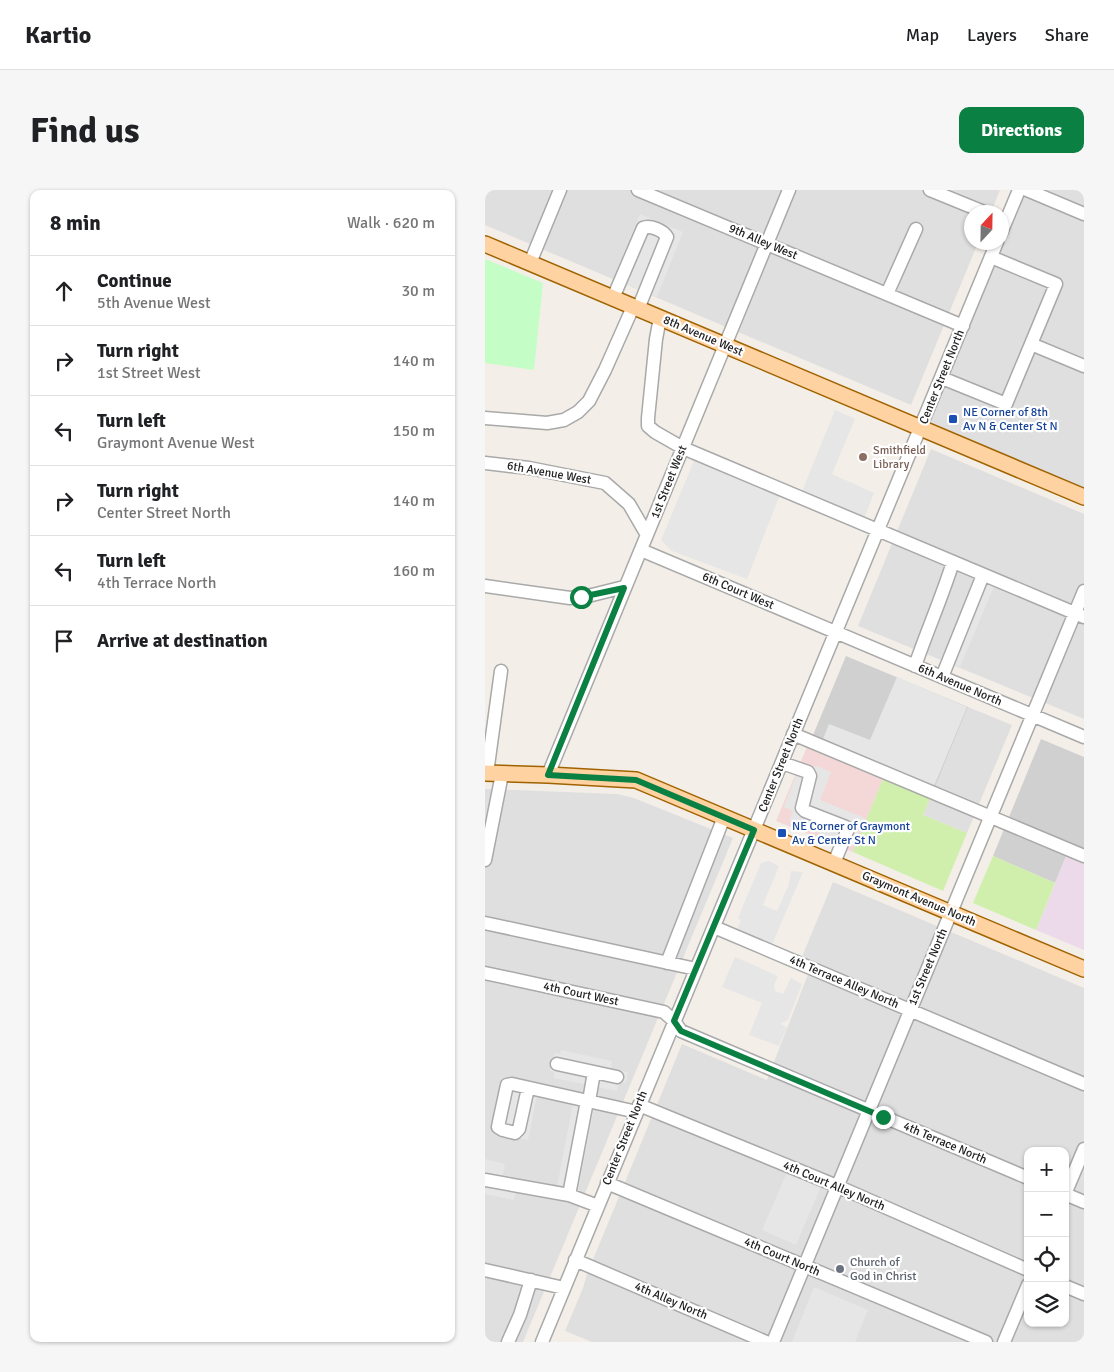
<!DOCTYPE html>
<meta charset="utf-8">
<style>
:root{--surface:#fff;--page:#f6f6f6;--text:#202124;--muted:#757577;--line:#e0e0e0;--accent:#0b8043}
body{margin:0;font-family:Signika,sans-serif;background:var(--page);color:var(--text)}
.controls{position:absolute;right:15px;bottom:15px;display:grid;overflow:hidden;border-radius:10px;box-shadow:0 1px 4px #0004}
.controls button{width:45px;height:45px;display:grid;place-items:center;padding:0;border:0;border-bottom:1px solid var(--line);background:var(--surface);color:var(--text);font:25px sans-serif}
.compass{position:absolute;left:479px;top:15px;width:45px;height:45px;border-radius:50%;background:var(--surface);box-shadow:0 1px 4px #0004;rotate:22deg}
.stop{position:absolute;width:15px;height:15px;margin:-11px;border:4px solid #0b8043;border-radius:50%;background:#fff}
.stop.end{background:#0b8043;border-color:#fff;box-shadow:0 1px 5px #0008}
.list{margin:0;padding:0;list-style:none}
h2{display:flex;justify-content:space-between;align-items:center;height:65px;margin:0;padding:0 20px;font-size:21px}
h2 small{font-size:16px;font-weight:400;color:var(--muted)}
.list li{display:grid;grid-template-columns:32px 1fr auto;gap:15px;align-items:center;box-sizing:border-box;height:70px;padding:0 20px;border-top:1px solid var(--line)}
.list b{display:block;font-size:19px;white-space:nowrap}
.list p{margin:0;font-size:16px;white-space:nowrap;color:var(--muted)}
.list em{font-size:16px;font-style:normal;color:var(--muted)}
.icon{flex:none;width:28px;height:28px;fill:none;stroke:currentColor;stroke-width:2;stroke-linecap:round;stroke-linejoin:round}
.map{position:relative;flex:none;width:599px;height:1152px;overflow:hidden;border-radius:10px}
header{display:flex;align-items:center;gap:30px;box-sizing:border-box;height:70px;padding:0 25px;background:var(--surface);border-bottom:1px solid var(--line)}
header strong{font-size:24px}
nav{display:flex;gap:28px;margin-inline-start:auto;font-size:18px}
.intro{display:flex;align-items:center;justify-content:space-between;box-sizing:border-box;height:120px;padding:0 30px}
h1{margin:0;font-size:35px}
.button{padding:12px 22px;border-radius:10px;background:var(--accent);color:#fff;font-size:18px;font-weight:700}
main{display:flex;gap:30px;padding:0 30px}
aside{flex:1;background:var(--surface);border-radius:10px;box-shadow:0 1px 4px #0004}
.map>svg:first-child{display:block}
.residential{fill:#e0dfdf;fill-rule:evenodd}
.commercial{fill:#f4d7d7}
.industrial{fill:#ecdaea}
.religious{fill:#d0d0d0}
.grass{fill:#d0efac}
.park{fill:#c5fdc6}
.parking{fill:#e6e6e6}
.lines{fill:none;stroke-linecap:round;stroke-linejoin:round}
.minor-casing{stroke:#a9a9a9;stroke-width:15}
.major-casing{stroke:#a06300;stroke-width:18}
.minor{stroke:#fff;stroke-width:12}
.major{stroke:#ffd2a1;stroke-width:15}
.route{stroke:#0b8043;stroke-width:6}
.transit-dot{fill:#1a4fb4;stroke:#fff;stroke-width:2}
.education-dot{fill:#8d6e63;stroke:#fff;stroke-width:2}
.worship-dot{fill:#6b7280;stroke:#fff;stroke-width:2}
.labels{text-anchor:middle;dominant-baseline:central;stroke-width:4.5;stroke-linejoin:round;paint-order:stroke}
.street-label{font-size:12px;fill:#222;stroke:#fff}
.transit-label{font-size:12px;fill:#164399;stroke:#fff;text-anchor:start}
.education-label{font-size:12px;fill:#785e54;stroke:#fff;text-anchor:start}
.worship-label{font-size:12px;fill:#5b616d;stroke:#fff;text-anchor:start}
</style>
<header>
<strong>Kartio</strong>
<nav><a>Map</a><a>Layers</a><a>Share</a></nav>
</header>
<div class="intro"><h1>Find us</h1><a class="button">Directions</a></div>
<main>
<aside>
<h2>8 min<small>Walk · 620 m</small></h2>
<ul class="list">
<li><svg class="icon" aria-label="ahead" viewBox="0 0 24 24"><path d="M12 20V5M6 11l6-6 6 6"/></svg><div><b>Continue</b><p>5th Avenue West</p></div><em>30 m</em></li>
<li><svg class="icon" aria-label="right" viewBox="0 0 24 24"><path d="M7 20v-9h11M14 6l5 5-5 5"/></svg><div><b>Turn right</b><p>1st Street West</p></div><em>140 m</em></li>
<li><svg class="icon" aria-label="left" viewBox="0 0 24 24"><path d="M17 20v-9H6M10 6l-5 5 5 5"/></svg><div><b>Turn left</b><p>Graymont Avenue West</p></div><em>150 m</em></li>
<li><svg class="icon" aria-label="right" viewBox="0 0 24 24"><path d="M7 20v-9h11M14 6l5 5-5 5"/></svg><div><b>Turn right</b><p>Center Street North</p></div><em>140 m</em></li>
<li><svg class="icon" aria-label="left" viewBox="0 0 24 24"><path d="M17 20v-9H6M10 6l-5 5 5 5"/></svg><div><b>Turn left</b><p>4th Terrace North</p></div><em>160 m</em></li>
<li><svg class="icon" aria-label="arrive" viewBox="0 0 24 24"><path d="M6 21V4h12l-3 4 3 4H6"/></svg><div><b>Arrive at destination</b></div></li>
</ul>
</aside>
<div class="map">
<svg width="599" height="1152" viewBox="0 0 599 1152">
<rect width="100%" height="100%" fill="#f3efe8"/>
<path class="residential" d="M0,0H515L506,22H487V52L493,53L426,215L0,35Z
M534,0H599V307L436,238Z
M446,259L599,324V529L373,436Z
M483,517L527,535L482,643L438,625Z
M0,599L132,604L149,608L248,648L38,1152H0Z
M348,692L599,798V1152H107L80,1141L98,1098L102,1084L197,854L282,890L327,774L316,769ZM543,961H580V1133H543Z"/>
<path class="commercial" d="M324,552L400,584L368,662L291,631Z"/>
<path class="industrial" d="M583,662L599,668V760L551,740Z"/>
<path class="religious" d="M361,466L483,517L450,597L328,545Z
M556,549L599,567V659L586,654L570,693L508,666Z"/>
<path class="grass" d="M400,584L447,604L438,625L482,643L458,701L368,662Z
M508,666L570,693L551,740L488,713Z"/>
<path class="park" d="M0,69L58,93L49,180L0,173Z"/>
<path class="parking" d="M155,24L198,42L172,107L128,89Z
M350,220L370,229L347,284L389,303L379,329L316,304Z
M211,266L296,302L262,389L187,361L176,350Z
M501,390L510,394L475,477L467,473Z
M412,487L482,517L449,596L338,549L344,534L385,550Z
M316,573L326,577L332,576L346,582L335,610L380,628L367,657L304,630L308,621L299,617Z
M284,671L294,676L278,715L292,721L304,694L306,681L318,682L286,757L251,742L256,730L253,728L276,673Z
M250,767L293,786L289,795L290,801L298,804L306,788L317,794L303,830L295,834L302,837L294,856L264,845L277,813L237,797Z
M76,860L127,871L126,879L143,882L141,893L134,892L132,901L69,888V882L65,881L70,863L75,864Z
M14,897L52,906L43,950L11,942L7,936Z
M88,913L109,917L93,1002L72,997Z
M0,969L20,974L18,985L33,989L29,1010L0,1004Z
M303,980L337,994L311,1055L277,1040Z
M329,1097L383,1120L370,1152H307Z"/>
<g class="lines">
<defs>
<path id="minor" d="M153,0L478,136
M445,0L499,22
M542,0L599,24
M516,43L534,0
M45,73L75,0
M402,104L431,39
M128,108L158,38C165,35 178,40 182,47L153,119
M175,128L171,149L163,228V236L170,242L198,258L599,427
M546,154L599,176
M457,188L521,214L571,94L506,67
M0,228L62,233L79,230L93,222L104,211L120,180L148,117
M0,273L44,278L120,293L144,314L162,345
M156,360L599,547
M0,396L85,408L107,405L139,397
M430,476C442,441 457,407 468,372
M457,487L498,385
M308,544L599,666
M297,573L323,582L325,586L317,618L320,621L361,637L363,639L349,673
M2,583L16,481
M63,585L304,0
M0,670L17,584
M0,733L211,779
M229,737L599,894
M182,773L239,627
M0,783L179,822L189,831L196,841L543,988
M72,874L109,882L104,911
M109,882L132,887
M43,898L34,939L30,943L18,940L13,937L14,932L22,895L27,894L152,922
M154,915L352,996L543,1080
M0,990L84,1005L113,1016
M122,993L501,1152
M580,1004L599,959
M580,1004L599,1012
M84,1005L102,911
M90,1070L281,1152
M0,1080L79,1098
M580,1096L599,1104
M23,1152L35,1125L46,1090
M57,1152L512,52
M288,1152L599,401
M519,1152L543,1095"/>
<path id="major" d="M0,54L599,307
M0,583L63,585L151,590L599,779"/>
</defs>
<use href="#minor" class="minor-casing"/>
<use href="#major" class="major-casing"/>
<use href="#minor" class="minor"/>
<use href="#major" class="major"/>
</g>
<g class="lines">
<path class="route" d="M96,407L139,398L63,585L151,590L269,640L189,831L196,841L398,927"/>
</g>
<g class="transit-dot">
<rect x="463" y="224" width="10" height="10" rx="2.5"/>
<rect x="292" y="638" width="10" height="10" rx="2.5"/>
</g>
<circle class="education-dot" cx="378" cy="267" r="5"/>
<circle class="worship-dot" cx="355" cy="1079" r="5"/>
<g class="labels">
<g class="street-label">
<text transform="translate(278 52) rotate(23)">9th Alley West</text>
<text transform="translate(218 146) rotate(23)">8th Avenue West</text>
<text transform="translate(457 187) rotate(-68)">Center Street North</text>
<text transform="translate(64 283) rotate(10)">6th Avenue West</text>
<text transform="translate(184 292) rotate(-68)">1st Street West</text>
<text transform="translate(253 401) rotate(23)">6th Court West</text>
<text transform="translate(475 495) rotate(23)">6th Avenue North</text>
<text transform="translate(296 575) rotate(-68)">Center Street North</text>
<text transform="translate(434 709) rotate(23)">Graymont Avenue North</text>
<text transform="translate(443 777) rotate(-67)">1st Street North</text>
<text transform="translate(359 792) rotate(23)">4th Terrace Alley North</text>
<text transform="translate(96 804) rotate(12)">4th Court West</text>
<text transform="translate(140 948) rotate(-68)">Center Street North</text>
<text transform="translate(460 953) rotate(23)">4th Terrace North</text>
<text transform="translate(349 996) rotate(23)">4th Court Alley North</text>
<text transform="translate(297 1067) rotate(23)">4th Court North</text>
<text transform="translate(186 1111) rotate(23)">4th Alley North</text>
</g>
<g class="transit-label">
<text x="478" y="222">NE Corner of 8th<tspan x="478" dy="14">Av N &amp; Center St N</tspan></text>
<text x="307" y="636">NE Corner of Graymont<tspan x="307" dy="14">Av &amp; Center St N</tspan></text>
</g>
<g class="education-label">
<text x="388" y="260">Smithfield<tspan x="388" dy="14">Library</tspan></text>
</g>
<g class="worship-label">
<text x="365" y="1072">Church of<tspan x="365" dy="14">God in Christ</tspan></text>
</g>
</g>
</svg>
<div class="controls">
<button>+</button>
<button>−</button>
<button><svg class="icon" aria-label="locate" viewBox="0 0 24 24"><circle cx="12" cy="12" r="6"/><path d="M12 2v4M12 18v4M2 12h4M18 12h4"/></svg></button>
<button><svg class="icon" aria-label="layers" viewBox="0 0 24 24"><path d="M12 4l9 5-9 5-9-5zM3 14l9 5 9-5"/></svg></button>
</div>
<svg class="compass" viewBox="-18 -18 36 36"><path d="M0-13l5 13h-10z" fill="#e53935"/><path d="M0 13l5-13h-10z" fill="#757577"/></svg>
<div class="stop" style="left:96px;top:407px"></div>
<div class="stop end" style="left:398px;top:927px"></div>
</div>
</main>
